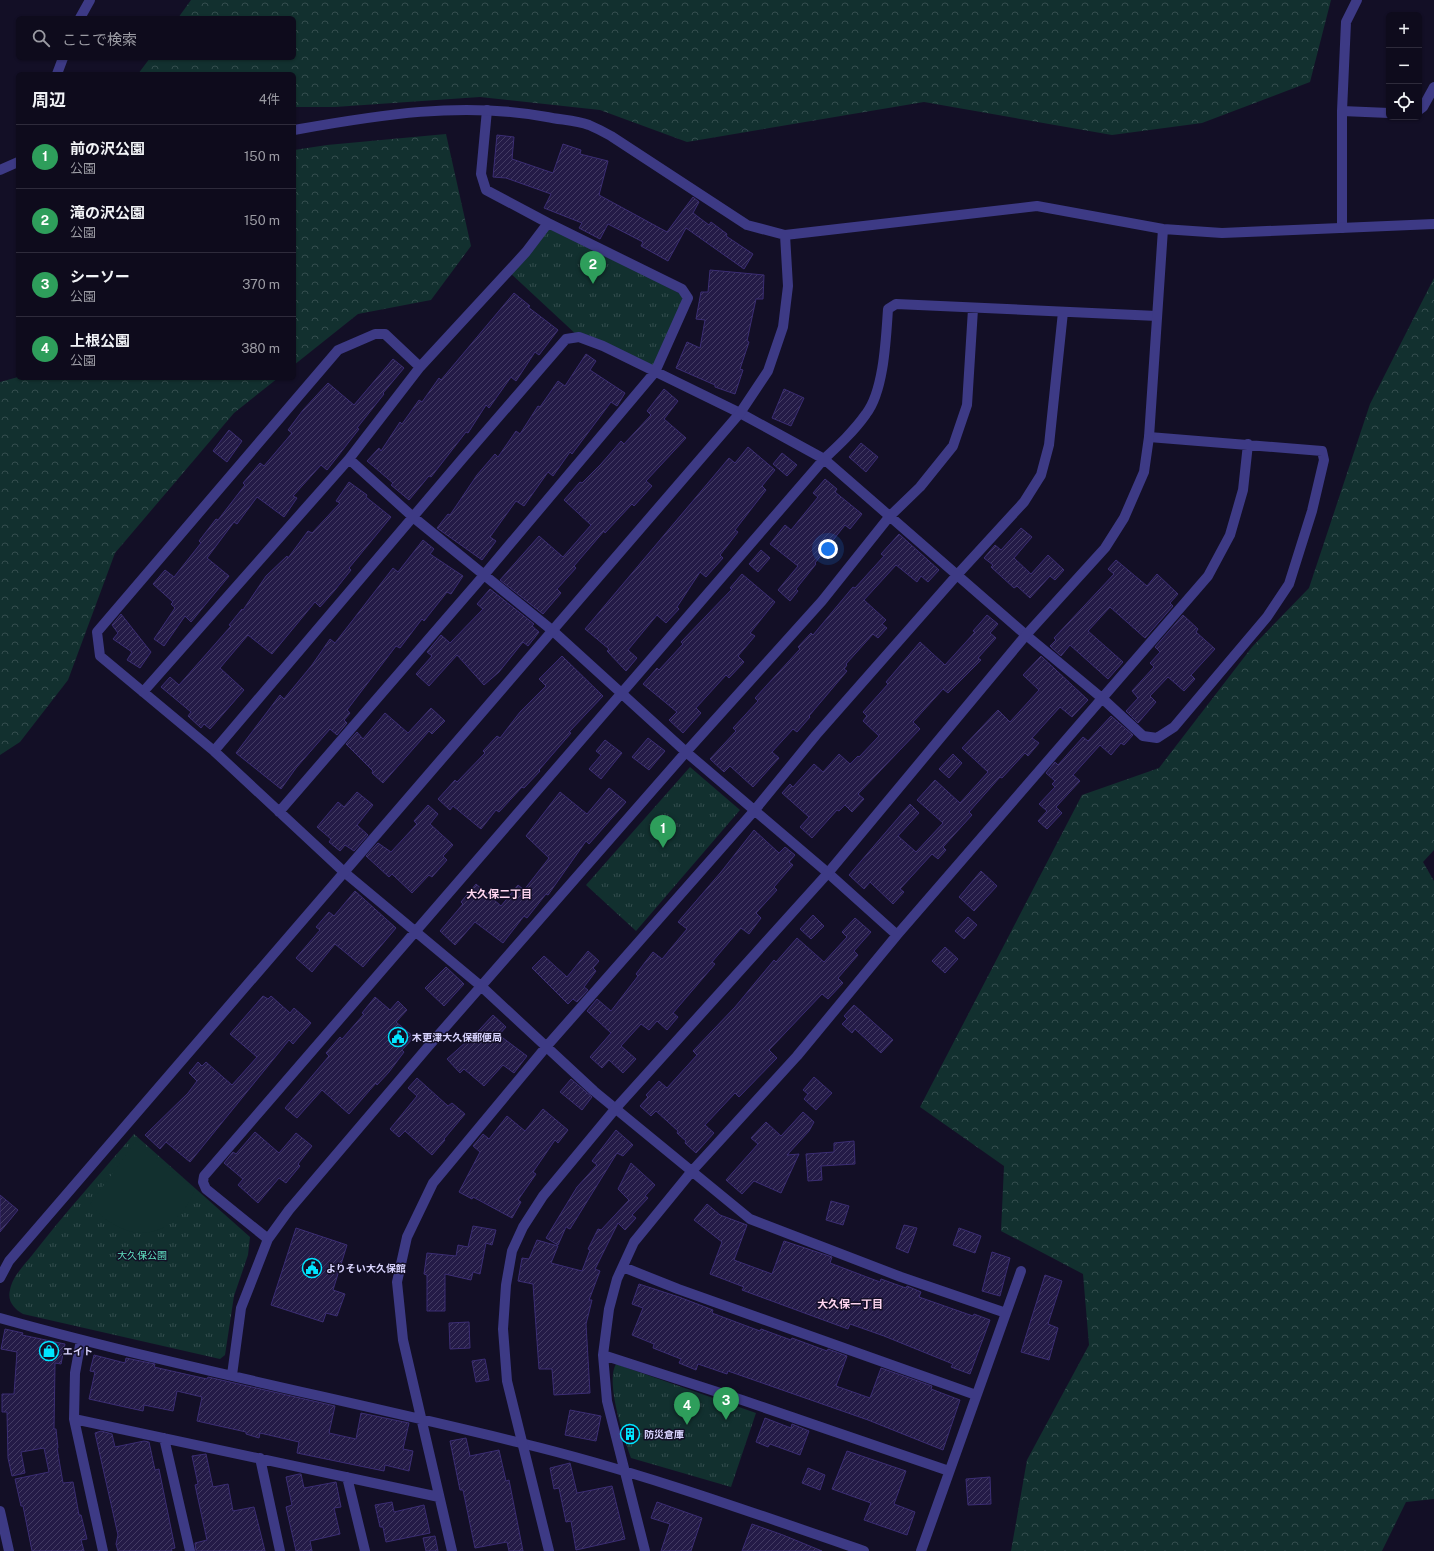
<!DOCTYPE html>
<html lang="ja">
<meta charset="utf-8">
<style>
:root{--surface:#0e0b1c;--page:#1c1929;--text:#f1f3f6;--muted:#9b9ba3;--line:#2e2b3b;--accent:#2563eb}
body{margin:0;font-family:"Public Sans","Noto Sans JP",sans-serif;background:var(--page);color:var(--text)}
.controls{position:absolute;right:12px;top:12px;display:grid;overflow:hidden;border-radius:6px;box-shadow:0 1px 3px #0004}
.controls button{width:36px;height:36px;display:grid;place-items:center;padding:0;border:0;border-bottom:1px solid var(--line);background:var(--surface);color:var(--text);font:20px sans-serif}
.you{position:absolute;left:828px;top:549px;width:14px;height:14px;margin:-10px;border:3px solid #fff;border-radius:50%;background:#1a73e8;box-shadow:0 0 0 6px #1a73e833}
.badge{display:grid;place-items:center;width:26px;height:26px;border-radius:50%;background:var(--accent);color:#fff;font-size:13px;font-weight:700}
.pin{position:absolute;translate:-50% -33px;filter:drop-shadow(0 1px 2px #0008)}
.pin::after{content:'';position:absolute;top:21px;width:14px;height:12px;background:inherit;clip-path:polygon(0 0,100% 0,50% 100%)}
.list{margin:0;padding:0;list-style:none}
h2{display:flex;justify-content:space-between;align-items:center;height:52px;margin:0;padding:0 16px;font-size:17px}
h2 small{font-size:13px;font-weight:400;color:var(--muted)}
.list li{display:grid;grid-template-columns:26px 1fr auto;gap:12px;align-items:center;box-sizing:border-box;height:64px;padding:0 16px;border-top:1px solid var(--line)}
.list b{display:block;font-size:15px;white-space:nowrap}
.list p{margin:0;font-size:13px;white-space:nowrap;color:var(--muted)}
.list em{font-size:13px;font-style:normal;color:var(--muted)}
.icon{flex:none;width:22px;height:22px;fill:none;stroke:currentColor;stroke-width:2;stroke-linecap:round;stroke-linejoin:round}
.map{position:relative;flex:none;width:1434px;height:1551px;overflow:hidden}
.search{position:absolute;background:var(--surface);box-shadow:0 1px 3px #0004;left:16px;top:16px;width:280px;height:44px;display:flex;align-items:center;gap:10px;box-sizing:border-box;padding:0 14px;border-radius:6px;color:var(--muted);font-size:15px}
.panel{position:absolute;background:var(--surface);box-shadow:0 1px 3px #0004;left:16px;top:72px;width:280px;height:308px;border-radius:6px}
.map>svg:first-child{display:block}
.grass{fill:url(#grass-tufts)}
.forest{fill:url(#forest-crowns)}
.garden{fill:#12302f}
.building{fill:url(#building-hatch);stroke:#3b2d73}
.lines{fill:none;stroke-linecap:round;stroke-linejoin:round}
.minor{stroke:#3d3a85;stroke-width:10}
.tertiary{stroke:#3d3a85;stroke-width:10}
.labels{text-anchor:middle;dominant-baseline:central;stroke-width:3;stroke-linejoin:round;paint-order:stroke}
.poi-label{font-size:10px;font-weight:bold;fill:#d9d4ff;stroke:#130f26;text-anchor:start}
.park-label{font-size:10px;fill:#5fe0c0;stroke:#130f26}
.neighbourhood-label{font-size:11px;font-weight:bold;fill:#ffd6f0;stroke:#130f26}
</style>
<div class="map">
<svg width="1434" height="1551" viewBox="0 0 1434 1551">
<defs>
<pattern id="grass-tufts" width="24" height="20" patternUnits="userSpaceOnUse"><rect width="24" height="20" fill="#12302f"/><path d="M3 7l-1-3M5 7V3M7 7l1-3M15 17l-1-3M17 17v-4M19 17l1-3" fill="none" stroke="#344d4e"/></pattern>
<pattern id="forest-crowns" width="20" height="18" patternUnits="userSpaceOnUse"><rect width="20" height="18" fill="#12302f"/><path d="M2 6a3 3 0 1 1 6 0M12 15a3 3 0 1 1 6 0" fill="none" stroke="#344d4e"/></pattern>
<pattern id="building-hatch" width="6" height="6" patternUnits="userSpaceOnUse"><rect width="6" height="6" fill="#241b47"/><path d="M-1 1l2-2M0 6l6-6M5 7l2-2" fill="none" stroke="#433b63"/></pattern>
</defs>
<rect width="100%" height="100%" fill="#130f26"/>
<path class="grass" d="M548,223L688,298L655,372L579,337L508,271Z
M690,767L740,810L636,931L586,885Z
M134,1134L250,1237L248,1255L234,1296L225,1355L220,1359L23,1314C14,1309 7,1301 10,1290C12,1277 25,1264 33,1254C65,1213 100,1174 134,1134Z
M616,1364L756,1413L731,1487L631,1458C624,1438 605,1382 616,1364Z"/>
<path class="forest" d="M191,0H1331L1310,82L1202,123L1112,135L924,102L687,142L600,110L480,97L335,107H294V74H138L150,58H294V18H178Z
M446,134L471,246L431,300L358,314L294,365V150L327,145Z
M1434,278V850L1423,862L1434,881V1499L1406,1502L1382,1551H1011L1027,1460L1089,1345L1083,1274L1001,1231L1004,1166L920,1107L1082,795L1159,768L1252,647L1309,588L1370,404Z
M18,377L278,378L234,413L115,553L68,680L20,742L0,755V382Z"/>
<path class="garden" d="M136,1141L195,1189C183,1222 151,1245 117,1226C106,1221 98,1212 90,1204Z"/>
<path class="building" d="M497,135L514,137L512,159L553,173L563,144L581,150L580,154L608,161L599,195L667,232L693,197L699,202L693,213L709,225L711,222L727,234L726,236L753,254L744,269L686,228L668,261L641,246L643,242L608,224L600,239L579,228L582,223L544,208L551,194L506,178L493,177Z
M710,270L764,275L763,299H756L747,341L749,342L740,369L743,370L735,394L715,387V385L676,368L687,342L700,348L705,320L696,319L701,292H708Z
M514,293L530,306L528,307L558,330L539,355L535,352L516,381L511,377L489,408L486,405L468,433L466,432L431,477L429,476L409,500L391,485L393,483L367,461L379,448L381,451L400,422L402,424L419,400L422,402L439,378L441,380Z
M586,354L596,361L590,370L625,393L617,406L611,402L572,454L570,452L553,476L548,472L524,506L516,501L490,537L496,541L482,560L437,528L448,514L450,515L477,475L495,454L498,457L516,431L520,434L538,406L540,407L558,381L565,386Z
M393,359L404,368L383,393L384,394L357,428L359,429L327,470L321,465L293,496L297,498L284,517L257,497L237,524L234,522L207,558L229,576L191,622L185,616L164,646L154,639L175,608L171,604L173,602L153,584L165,570L174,577L201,543L199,541L216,519L218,520L245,485L243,483L260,463L264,466L292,433L288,430L303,410L328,383L354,405Z
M664,389L678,401L664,419L686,438L646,481L652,486L634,506L632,504L605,533L604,531L574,566L576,568L557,589L561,593L543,614L500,580L539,536L563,557L591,525L564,500L580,482L582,483L601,464L621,441L624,444L651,415L647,411Z
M784,389L804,398L791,426L772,418Z
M229,430L242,441L227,462L213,451Z
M861,443L878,457L866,472L849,457Z
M748,447L775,470L762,486L766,490L735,530L738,532L720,555L723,558L706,577L700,572L677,607L679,609L666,623L657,615L628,650L637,658L626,671L607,651L609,649L585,629L729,458L735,463Z
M782,453L797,465L787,476L773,464Z
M825,479L837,489L835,492L862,514L850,529L845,525L815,563L816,564L796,589L798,591L790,601L778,590L798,566L770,544L785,525L791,530L818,497L813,493Z
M349,482L367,495L366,497L391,517L349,568L351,570L335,590L320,607L315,602L272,654L248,635L220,668L244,690L210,729L204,724L201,728L188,716L191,712L161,687L170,677L179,685L231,626L229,625L242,609L243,610L266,576L287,556L288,558L308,531L312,533L340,503L336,501Z
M1021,528L1032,537L1014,558L1031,574L1048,555L1064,570L1055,580L1050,576L1030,598L1017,586L1014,588L991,567L993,565L984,558L995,545L1001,550Z
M899,534L939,570L928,582L921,576L917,582L896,565L864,600L886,620L882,624L887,628L878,638L873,634L846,664L847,665L844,669L847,671L809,716L810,717L797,732L793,729L772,752L779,758L753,787L730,766L724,772L710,759L736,731L733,728L758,701L755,698L800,649L798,647L811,633L813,635L853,587L855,588L884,556L881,554Z
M423,540L434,549L430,554L463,576L451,594L447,592L424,621L422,619L400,648L396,646L347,710L350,713L344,720L347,723L337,735L330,729L296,768L281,789L236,753L280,695L284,699L312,665L330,639L335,643L393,568L398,572Z
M761,550L770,558L758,572L749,564Z
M1116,560L1147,586L1157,574L1178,594L1170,603L1173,606L1145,638L1110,607L1088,631L1123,662L1108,679L1070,645L1061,656L1050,646L1056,640L1054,638L1114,574L1108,569Z
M742,574L775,602L750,633L755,636L738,656L744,662L729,678L726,675L696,708L701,713L683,733L669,720L677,712L643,684L657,668L659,670L683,644L681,642L732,589L730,588Z
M490,589L534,624L532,626L539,632L528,646L523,642L499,672L484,685L457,655L429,686L416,674L432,656L427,652L441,635L450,643L483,609L477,604Z
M121,614L151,652L140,668L127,660L132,652L113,639L118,633L112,625Z
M987,615L998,624L990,633L996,638L978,658L981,660L948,693L943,689L913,722L920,729L858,794L864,799L852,812L845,805L839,811L837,810L812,838L800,827L809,817L782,793L790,784L793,787L814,764L823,772L839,754L850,764L858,756L859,757L879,736L863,721L867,716L863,712L888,684L886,682L920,642L945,665L975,632L973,631Z
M1183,615L1198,629L1196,632L1215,649L1191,675L1195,679L1184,691L1168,677L1150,696L1156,702L1138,723L1126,711L1138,698L1132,691L1154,667L1150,663L1160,652L1155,647Z
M562,656L603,696L569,732L571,733L539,770L540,771L524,788L522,787L499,812L496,810L481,829L453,806L450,810L438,799L455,780L457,782L485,753L483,751L497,736L500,738L520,712L546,686L539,679Z
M1041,656L1088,700L1072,717L1060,707L1032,738L1039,743L1028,756L1025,753L1002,778L1000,777L969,812L972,815L943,847L946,850L938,859L932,854L900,889L904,892L893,904L870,882L864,889L849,875L910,804L919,813L898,836L916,852L943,823L917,800L935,780L960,803L988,772L962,748L998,710L1010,722L1039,690L1023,675Z
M431,708L445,721L432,734L429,731L383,783L372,773L373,771L346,744L357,732L363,739L385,713L408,733Z
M1111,716L1133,735L1124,745L1121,743L1111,755L1100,745L1073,775L1080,781L1056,807L1062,813L1047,829L1038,821L1047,811L1039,804L1055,787L1052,784L1055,781L1046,773L1055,762L1058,765L1083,737L1088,741Z
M648,738L665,751L649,770L632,757Z
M605,740L622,753L601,779L589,769L601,755L596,751Z
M953,754L962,763L949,778L939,769Z
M609,788L626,802L589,844L586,841L548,895L546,894L527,918L524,916L503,943L475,922L455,945L440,931L463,904L461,902L476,884L501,906L518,885L524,890L549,858L526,836L560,792L587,814Z
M357,792L373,805L357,825L368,835L354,851L345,845L340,851L329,842L331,839L317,827L338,802L344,807Z
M428,805L438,814L430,824L453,845L443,856L447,860L432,877L429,875L412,893L392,874L389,877L366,856L378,843L391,852L417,824L414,821Z
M754,830L779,853L785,847L795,855L789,862L793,865L774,887L777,890L756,913L761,918L749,934L741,928L712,962L715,964L673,1013L678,1017L667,1030L657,1021L649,1030L641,1024L621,1046L636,1059L623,1073L609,1060L602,1068L590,1057L611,1033L587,1011L597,999L611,1011L638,976L636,974L653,952L662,959L687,929L678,922L721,872Z
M981,871L997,886L974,911L959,897Z
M355,891L396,928L363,967L335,944L312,972L296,958L320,930L316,927L329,912L334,916Z
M813,915L824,926L811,939L800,929Z
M968,917L977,925L964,939L955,931Z
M855,918L871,932L854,951L858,955L838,978L843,983L828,999L822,994L769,1050L777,1058L739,1097L735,1093L705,1125L714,1133L696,1153L685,1143L686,1141L677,1133L678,1131L656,1111L651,1116L640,1106L648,1097L646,1095L659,1081L667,1088L697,1055L693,1051L735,1007L774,960L776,962L797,938L824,962L847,937L842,932Z
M945,947L958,959L945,973L932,961Z
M588,951L599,961L593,968L596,971L584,987L588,990L577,1002L573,999L568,1004L532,968L544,956L567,977Z
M446,967L464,984L444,1006L425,988Z
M263,996L268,999L271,996L290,1013L294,1008L311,1023L293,1044L289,1040L190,1162L166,1142L160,1149L145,1135L188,1093L197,1081L189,1073L198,1062L202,1066L206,1062L232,1085L257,1057L230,1034Z
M375,997L390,1010L398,1001L407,1010L396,1022L414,1037L402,1050L404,1052L389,1072L377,1085L376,1083L349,1114L322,1090L297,1118L285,1108L329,1056L326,1053L340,1037L342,1039L364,1014L362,1013Z
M854,1005L893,1040L881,1053L855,1029L852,1033L842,1024L847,1019L844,1016Z
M493,1015L506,1027L499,1035L527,1056L514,1073L503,1065L484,1086L464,1069L460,1073L447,1059L467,1041L468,1042Z
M814,1077L832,1093L816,1110L804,1099L808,1094L803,1090Z
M417,1078L448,1106L452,1103L465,1114L444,1139L445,1140L432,1155L405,1131L399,1137L390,1129L417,1096L408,1088Z
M571,1079L592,1097L582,1110L560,1092Z
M543,1109L568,1130L558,1143L555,1140L533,1172L536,1174L518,1200L521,1202L512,1218L473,1197L472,1199L459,1192L480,1152L473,1146L483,1134L489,1139L507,1116L525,1131Z
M803,1112L814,1122L809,1131L787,1155L799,1154L781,1193L754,1181L742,1194L726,1180L758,1144L751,1138L766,1122L781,1136Z
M616,1130L633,1145L623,1156L617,1153L570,1229L566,1227L558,1245L546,1238L577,1187L597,1165L592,1161Z
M255,1132L279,1153L296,1133L312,1146L298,1164L300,1166L286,1183L279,1178L258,1203L238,1185L243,1179L224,1163L233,1152L236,1154Z
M854,1141L855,1164L821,1166L822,1180L808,1181L806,1154L834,1152V1143Z
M631,1163L655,1185L645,1196L648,1198L632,1215L636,1218L625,1230L618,1223L595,1269L600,1271L589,1300H592L586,1324L590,1393L554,1395L552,1369H539L533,1284L518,1281L522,1258L529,1259L537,1240L558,1246L551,1263L582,1271L590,1250L588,1249L598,1229L601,1230L629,1200L618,1189Z
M0,1195L18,1210L0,1232Z
M831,1201L849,1206L843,1225L826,1220Z
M707,1204L720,1215L747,1225L734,1260L772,1274L784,1241L832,1257L830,1263L880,1282L881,1279L906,1288L907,1286L921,1292L919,1297L973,1316L974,1314L990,1320L970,1374L951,1367L953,1364L884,1336L850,1324L848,1329L818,1318L742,1290L744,1287L710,1274L722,1242L694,1220Z
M904,1225L917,1228L908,1253L896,1248Z
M473,1226L496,1230L492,1245L486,1243L480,1274L473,1272L471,1280L445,1274V1311H427V1275L424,1274L427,1253L456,1256L458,1245L468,1247Z
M296,1228L347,1245L333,1290L345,1294L337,1316L326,1313L323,1322L271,1305Z
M959,1228L981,1236L975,1253L953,1245Z
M992,1252L1010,1258L1000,1296L982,1291Z
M1045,1275L1062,1281L1048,1324L1058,1328L1049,1360L1021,1352Z
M639,1284L679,1297L713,1310L712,1313L760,1331L761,1329L791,1340L792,1338L827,1351L828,1349L847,1356L836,1386L870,1398L881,1368L932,1386L931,1389L960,1400L943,1450L868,1420L728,1371L727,1374L698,1364L696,1370L679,1363L681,1359L653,1348L654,1344L632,1335L643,1308L632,1304Z
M469,1322L470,1348L450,1349L449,1323Z
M5,1329L23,1333L22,1335L65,1344L61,1364L55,1363L54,1429H56L58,1448H57L63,1483L73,1482L79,1515H81L87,1539L81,1540L84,1551H32L23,1506H21L15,1479L49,1472L44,1448L21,1452L25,1473L12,1476L8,1458L7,1412H2V1394H14L17,1352L1,1349Z
M94,1355L125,1363L126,1358L155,1364L154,1367L207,1379L208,1377L335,1406L329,1433L356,1439L361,1413L409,1423L403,1449L413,1451L409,1471L385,1465L384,1471L297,1453L299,1442L260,1433L259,1438L246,1434V1432L197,1421L202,1397L177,1391L173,1411L144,1405L143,1411L89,1399L95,1372L90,1371Z
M485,1359L489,1380L476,1382L472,1361Z
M570,1410L601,1416L596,1441L565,1435Z
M765,1418L791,1428L792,1424L809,1431L800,1455L770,1444L768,1447L756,1442Z
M101,1431L112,1434L115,1447L144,1441L149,1442L155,1470L159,1469L163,1489L175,1548L171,1549L172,1551H118L116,1544L118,1535L95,1433Z
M466,1438L470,1456L499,1450L506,1481L509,1480L523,1551H509L507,1542L475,1548L463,1490H460L450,1441Z
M847,1451L906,1471L894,1504L915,1512L907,1535L864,1520L871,1503L832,1489Z
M206,1454L213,1487L228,1484L233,1511L254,1507L265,1551H196L195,1543L207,1540L195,1485L198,1484L192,1456Z
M570,1463L577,1493L612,1486L625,1539L576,1550L571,1521L566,1522L559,1488L554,1489L550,1468Z
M808,1468L825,1475L820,1490L802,1483Z
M299,1474H301L304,1488L336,1482L341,1507L334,1508L340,1534L310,1541L312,1551H296L286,1507L292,1505L286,1477Z
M990,1477L991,1504L968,1505L966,1479Z
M392,1502L394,1512L424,1505L430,1533L386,1542L383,1527H380L375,1505Z
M657,1502L702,1518L691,1551H661L670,1524L651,1518Z
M752,1524L783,1535L822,1551H742Z
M435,1536L438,1551H426L423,1538Z"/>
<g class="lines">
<path class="minor" d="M1419,110L1423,107L1434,87
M1342,111L1389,113
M1342,228V111L1346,22L1357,0
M420,367L385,334H375L338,350L97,632L100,656L214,751L344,872L482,987L594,1091L750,1219L901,1277L1006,1313
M349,459L413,517L553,631L686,752L828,873L897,935
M143,692L349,459L420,367L526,252L548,223
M214,751L463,458L566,339L579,337L603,346L740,413L824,459L1026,635L1103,699L1143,736L1157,738L1174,727L1267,617L1289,584L1312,511L1324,460L1322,451L1149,437
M279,812L484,575L655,372L688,298L682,289L548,223L486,190L481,174L487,110
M268,1239L206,1189L203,1182L204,1176L824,459C839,445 854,431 866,414C884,391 886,338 888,309L896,304L1157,316
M623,1267L678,1289L976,1395
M0,1318C172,1366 347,1400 521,1443C637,1471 751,1512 864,1551
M81,1340L75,1373L74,1419L103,1551
M603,1355L742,1400L949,1471
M232,1375L241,1308L268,1239L289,1210L427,1048L686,752L822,601L889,517L920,487L953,446L967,405L973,309
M74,1419L439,1497
M164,1438L190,1551
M260,1458L280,1551
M347,1477L365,1551
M452,1551L403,1340L397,1282L407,1237L433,1183L546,1047L754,811L816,735L957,575L1024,502L1041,475L1049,445L1063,312
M645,1551L607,1401L603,1355L609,1309L617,1279L634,1242L692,1171L797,1056L897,935L1208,576L1230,535L1243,490L1248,444
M921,1551L1021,1271"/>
<path class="tertiary" d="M80,18L90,0
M57,74L63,58
M294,130C378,115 462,101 547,117C561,120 576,120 589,125C596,128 604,132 611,136L747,225L785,235L1037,206L1163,229L1222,233L1434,224
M0,170L18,162
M0,1278L9,1261C253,978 496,696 740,413L768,371L783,327L788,286L785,235
M0,1511L9,1551
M549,1551L507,1381L503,1329L506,1285L512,1251L523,1227L543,1196L616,1108L828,873L1026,635L1105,548L1124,518L1144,472L1149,437L1163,229"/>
</g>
<defs>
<symbol id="civic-ring" viewBox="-11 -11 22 22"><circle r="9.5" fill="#130f26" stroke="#00e5ff" stroke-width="1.5"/><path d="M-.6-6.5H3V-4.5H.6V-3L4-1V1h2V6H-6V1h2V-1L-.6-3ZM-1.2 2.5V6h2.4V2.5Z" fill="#00e5ff"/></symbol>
<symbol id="shop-ring" viewBox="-11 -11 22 22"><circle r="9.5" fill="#130f26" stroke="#00e5ff" stroke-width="1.5"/><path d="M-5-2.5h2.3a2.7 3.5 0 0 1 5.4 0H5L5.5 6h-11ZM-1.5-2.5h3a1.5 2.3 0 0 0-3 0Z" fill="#00e5ff"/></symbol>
<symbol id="building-ring" viewBox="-11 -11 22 22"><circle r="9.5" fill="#130f26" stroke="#00e5ff" stroke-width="1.5"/><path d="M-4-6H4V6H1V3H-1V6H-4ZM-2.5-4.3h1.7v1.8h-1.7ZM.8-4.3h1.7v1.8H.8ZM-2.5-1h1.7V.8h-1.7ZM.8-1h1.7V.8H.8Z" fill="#00e5ff"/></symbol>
</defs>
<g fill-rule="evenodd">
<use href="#civic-ring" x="387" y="1026" width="22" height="22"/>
<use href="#civic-ring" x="301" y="1257" width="22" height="22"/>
<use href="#shop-ring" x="38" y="1340" width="22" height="22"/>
<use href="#building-ring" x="619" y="1423" width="22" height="22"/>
</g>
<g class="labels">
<g class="poi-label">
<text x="412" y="1037">木更津大久保郵便局</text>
<text x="326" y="1268">よりそい大久保館</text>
<text x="63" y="1351">エイト</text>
<text x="644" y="1434">防災倉庫</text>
</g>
<g class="park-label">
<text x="142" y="1255">大久保公園</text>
</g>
<g class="neighbourhood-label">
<text x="499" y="894">大久保二丁目</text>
<text x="850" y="1304">大久保一丁目</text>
</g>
</g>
</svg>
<div class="controls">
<button>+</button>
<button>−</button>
<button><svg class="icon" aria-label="locate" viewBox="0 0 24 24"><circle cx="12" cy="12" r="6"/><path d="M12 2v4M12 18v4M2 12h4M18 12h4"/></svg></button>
</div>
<div class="you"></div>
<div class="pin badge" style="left:663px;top:848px;background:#2e9e5b">1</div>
<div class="pin badge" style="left:593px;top:284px;background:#2e9e5b">2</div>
<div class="pin badge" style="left:726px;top:1420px;background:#2e9e5b">3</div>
<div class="pin badge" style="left:687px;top:1425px;background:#2e9e5b">4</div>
<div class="search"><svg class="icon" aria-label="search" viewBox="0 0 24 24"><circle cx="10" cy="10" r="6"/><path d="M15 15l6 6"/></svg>ここで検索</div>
<section class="panel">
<h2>周辺<small>4件</small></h2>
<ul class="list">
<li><span class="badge" style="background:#2e9e5b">1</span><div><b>前の沢公園</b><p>公園</p></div><em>150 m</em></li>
<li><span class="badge" style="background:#2e9e5b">2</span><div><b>滝の沢公園</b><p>公園</p></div><em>150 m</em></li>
<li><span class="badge" style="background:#2e9e5b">3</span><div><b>シーソー</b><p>公園</p></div><em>370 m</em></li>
<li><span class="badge" style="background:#2e9e5b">4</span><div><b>上根公園</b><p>公園</p></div><em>380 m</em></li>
</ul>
</section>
</div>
